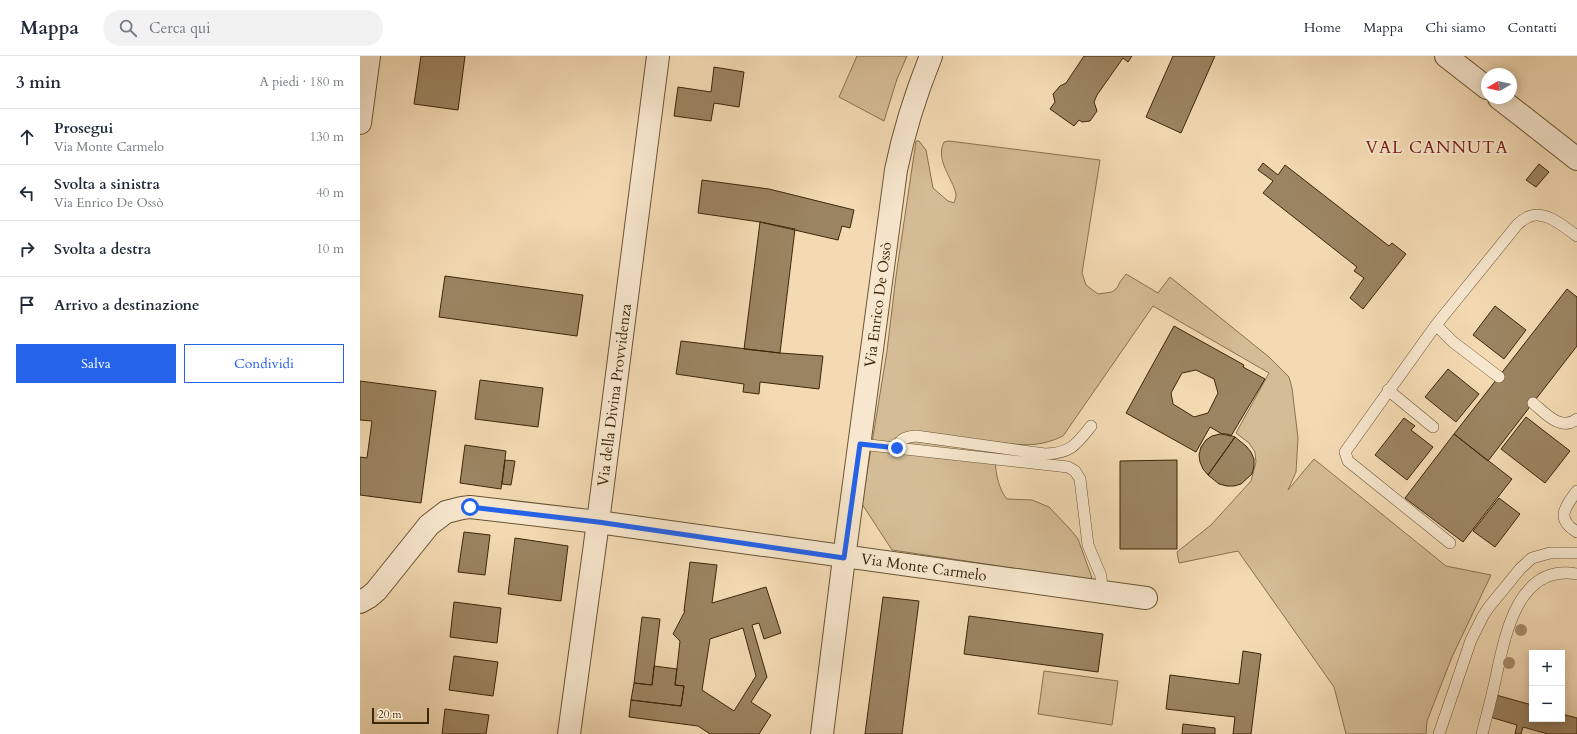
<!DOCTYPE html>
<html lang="it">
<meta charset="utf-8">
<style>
:root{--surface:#fff;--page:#f2f2f3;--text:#1f2937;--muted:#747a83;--line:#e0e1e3;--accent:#2563eb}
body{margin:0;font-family:Cardo,serif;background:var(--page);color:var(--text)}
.controls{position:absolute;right:12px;bottom:12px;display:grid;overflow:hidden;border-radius:0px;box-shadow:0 2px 10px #0003}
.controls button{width:36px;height:36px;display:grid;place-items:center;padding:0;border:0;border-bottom:1px solid var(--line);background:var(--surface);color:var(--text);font:20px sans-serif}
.compass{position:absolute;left:1121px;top:12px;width:36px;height:36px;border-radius:50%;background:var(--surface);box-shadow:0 2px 10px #0003;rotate:261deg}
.scale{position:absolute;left:12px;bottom:10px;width:57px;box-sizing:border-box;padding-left:4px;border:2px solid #3c2709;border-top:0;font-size:11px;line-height:14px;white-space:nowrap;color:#3c2709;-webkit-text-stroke:3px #f7e7ce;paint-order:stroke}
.stop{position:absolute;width:12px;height:12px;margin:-9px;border:3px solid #2563eb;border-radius:50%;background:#fff}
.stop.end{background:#2563eb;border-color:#fff;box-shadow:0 1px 4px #0008}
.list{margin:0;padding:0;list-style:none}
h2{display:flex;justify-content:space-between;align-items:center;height:52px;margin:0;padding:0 16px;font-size:17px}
h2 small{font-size:13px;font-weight:400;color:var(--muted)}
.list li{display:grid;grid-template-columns:26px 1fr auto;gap:12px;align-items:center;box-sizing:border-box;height:56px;padding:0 16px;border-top:1px solid var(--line)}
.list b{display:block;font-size:15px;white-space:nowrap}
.list p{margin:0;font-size:13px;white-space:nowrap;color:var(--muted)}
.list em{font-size:13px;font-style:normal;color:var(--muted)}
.actions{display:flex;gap:8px;padding:12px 16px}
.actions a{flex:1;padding:9px 0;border:1px solid var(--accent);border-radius:0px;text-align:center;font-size:14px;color:var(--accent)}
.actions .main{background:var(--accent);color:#fff}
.icon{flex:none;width:22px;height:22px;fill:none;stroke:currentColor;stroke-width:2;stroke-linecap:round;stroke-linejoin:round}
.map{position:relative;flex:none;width:1217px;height:678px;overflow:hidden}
header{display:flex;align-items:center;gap:24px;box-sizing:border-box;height:56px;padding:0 20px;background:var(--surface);border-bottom:1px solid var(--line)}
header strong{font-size:19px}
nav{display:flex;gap:22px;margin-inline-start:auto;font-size:14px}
.search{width:280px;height:36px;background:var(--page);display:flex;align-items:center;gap:10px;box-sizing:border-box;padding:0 14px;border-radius:22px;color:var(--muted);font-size:15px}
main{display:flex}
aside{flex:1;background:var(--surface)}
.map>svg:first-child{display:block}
.green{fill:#d4bc96;stroke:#887250}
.building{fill:#9b8461;stroke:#3c2709;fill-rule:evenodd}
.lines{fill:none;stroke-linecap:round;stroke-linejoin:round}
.service-casing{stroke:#6a5434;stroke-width:12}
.minor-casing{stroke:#6a5434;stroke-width:24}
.service{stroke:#f7e7ce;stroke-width:11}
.minor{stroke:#f7e7ce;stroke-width:22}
.tree{fill:#a38c69}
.route{stroke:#2563eb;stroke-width:5}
.labels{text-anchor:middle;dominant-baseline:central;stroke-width:3.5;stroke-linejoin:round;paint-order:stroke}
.street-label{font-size:15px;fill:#3c2709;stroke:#f7e7ce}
.quarter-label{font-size:17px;letter-spacing:1px;fill:#7a1f14;stroke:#f7e7ce}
</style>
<header>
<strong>Mappa</strong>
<div class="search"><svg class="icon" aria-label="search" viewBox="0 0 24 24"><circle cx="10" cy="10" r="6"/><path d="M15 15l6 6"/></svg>Cerca qui</div>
<nav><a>Home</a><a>Mappa</a><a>Chi siamo</a><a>Contatti</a></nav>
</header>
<main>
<aside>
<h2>3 min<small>A piedi · 180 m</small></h2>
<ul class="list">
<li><svg class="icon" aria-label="ahead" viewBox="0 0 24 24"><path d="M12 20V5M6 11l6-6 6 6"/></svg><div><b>Prosegui</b><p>Via Monte Carmelo</p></div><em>130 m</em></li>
<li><svg class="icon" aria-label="left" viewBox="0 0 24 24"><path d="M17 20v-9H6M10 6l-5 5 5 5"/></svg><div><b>Svolta a sinistra</b><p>Via Enrico De Ossò</p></div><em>40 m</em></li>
<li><svg class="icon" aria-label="right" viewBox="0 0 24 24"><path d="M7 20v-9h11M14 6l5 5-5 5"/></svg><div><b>Svolta a destra</b></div><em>10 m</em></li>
<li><svg class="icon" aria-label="arrive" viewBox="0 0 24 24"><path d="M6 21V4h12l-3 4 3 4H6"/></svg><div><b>Arrivo a destinazione</b></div></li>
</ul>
<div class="actions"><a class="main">Salva</a><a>Condividi</a></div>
</aside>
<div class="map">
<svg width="1217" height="678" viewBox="0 0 1217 678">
<rect width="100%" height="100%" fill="#f3dab3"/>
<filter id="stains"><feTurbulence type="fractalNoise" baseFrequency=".005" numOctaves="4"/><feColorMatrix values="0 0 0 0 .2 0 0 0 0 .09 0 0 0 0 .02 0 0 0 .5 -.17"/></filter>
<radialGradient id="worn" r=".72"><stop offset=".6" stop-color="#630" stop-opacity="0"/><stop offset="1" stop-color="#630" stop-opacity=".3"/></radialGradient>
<path class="green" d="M497,0H547L537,23L524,65L479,41Z
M556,85H559L566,94L573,132L588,145L594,147C595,144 596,141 596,138C592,121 575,104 584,86L589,85L740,104L722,217L726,229L738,238L752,236L757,232L760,226L766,218L798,237L810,221L909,301L929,321L932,332L938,382L936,416L928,434L954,403L1086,510L1131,519L1092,601L1067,665L1066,678H986L974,631L878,495L819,507L817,496L851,469L891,425L896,406L895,396L889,387L876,377L909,317L793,250L703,380C682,390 668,390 645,387C643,389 640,392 638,394C632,407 638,433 647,443L672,444L689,451L710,473L718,483L732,522L727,523L532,494L502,448L527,295L536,220Z
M684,615L758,625L752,669L678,658Z"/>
<path class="building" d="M61,0H105L98,54L54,48Z
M724,0H772L768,6L763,2L737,39L734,46L737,55L730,65L722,66L719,64L714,70L690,53L695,46L693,38L700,30L706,27Z
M813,0H855L821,77L786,61Z
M354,11L384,16L379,51L354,47L351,65L314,60L318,31L351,36Z
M903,107L918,119L925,109L1029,190L1032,187L1046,198L1003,253L990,242L1004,222L994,215L997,211L903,137L913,125L898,114Z
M1179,108L1189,116L1176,131L1166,124Z
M342,124L409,133L494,154L490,172L482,170L478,184L400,166L338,157Z
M400,166L435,173L420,297L384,293Z
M85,220L223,239L217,280L79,261Z
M1207,233L1217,241V290L1128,405L1094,378Z
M1135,250L1166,274L1144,303L1113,279Z
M814,270L884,309L883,311L905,323L871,380L862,378L850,371L836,396L766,357ZM836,314L854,323L858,337L848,357L834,361L813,348L811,337L822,317Z
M321,285L420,297L463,300L459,333L400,326L399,338L383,336L384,328L316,318Z
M1088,313L1119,338L1096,366L1065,341Z
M120,324L183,332L178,371L115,363Z
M0,325L76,335L61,447L0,439V401L7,402L12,365L0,364Z
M1166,361L1210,395L1185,427L1141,393Z
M1044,362L1055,370L1051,374L1073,391L1047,424L1015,399Z
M860,378H867L875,381L848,419L843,413L840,406L839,399L841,391L846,384L852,380Z
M1094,378L1152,423L1103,486L1045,442Z
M875,381L886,390L891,396L894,403V410L892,418L881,428L874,430H867L859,428L848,419Z
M105,389L146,395L141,433L100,427Z
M145,404L155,405L151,429L142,428Z
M817,404V493H760V405Z
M1139,442L1160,458L1135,491L1113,475Z
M104,476L130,479L125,519L98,516Z
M155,482L208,490L201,545L148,538Z
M330,506L357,509L352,547L406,531L421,577L404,583L399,567L392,569L407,621L391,646L411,659L399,678H350L338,670L269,661L271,644L321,650L324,630L315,629L320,585L313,578L325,555H324ZM383,572L396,620L374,655L342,634L350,583Z
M523,541L559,545L542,678H505Z
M94,546L141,552L137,587L90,581Z
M609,560L743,578L738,616L604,598Z
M282,561L300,563L292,629L274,627Z
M883,595L901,598L891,678H873L875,661L806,653L810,619L879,628Z
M94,600L138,606L133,640L89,634Z
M294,610L317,613L315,629L324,630L321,650L271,644L274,627L292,629Z
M1136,639L1172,649V663H1202V658L1217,662V678H1188L1163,671L1161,678H1155L1157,669L1130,661Z
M85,653L129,659L126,678H82Z
M823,668L855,672V678H822Z"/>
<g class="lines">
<defs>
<path id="service" d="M1076,269L985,396L988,405L1090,487
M1139,321L1093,286L1076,269L1157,169C1160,166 1164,163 1168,161C1185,153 1204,171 1217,180
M1028,334L1073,371
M1173,347C1185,357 1201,376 1217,363
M500,388L708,411L715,415L720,423L728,489L741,520L742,536
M537,392C540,382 546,381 556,380L685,398C711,397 716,389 731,370
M1217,435C1205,451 1195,463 1217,476
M1079,678L1111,584L1123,560L1129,551L1160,513L1172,502L1190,497H1217
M1122,678C1127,659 1132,640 1136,621C1145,579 1158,507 1217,518"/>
<g id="minor">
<path d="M1086,0L1127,32"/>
<path d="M1139,42L1217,103"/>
<path d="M0,67L9,0"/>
<path id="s1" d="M0,546L9,541L16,535L69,469L86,456L102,452L110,451L238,466L786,542"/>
<path id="s2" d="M209,678L238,466L298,0"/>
<path id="s3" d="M462,678L484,502L536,114C544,75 556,37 571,0"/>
</g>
</defs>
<use href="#service" class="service-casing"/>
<use href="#minor" class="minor-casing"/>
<use href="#service" class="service"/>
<use href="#minor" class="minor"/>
</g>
<g class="tree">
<circle cx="1161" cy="574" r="6"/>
<circle cx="1149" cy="607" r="6"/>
</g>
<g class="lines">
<path class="route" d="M110,451L238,466L484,502L500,388L537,392"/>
</g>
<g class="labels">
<g class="street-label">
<text stroke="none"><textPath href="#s3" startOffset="433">Via Enrico De Ossò</textPath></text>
<text stroke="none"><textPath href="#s2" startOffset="342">Via della Divina Provvidenza</textPath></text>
<text stroke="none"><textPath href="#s1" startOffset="608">Via Monte Carmelo</textPath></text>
</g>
<g class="quarter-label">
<text x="1077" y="91">VAL CANNUTA</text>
</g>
</g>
<rect width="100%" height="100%" filter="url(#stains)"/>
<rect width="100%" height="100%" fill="url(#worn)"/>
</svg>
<div class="controls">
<button>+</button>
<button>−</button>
</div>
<svg class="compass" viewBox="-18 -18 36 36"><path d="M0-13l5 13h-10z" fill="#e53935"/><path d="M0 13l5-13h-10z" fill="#747a83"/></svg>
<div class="scale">20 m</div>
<div class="stop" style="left:110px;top:451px"></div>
<div class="stop end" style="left:537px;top:392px"></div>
</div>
</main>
